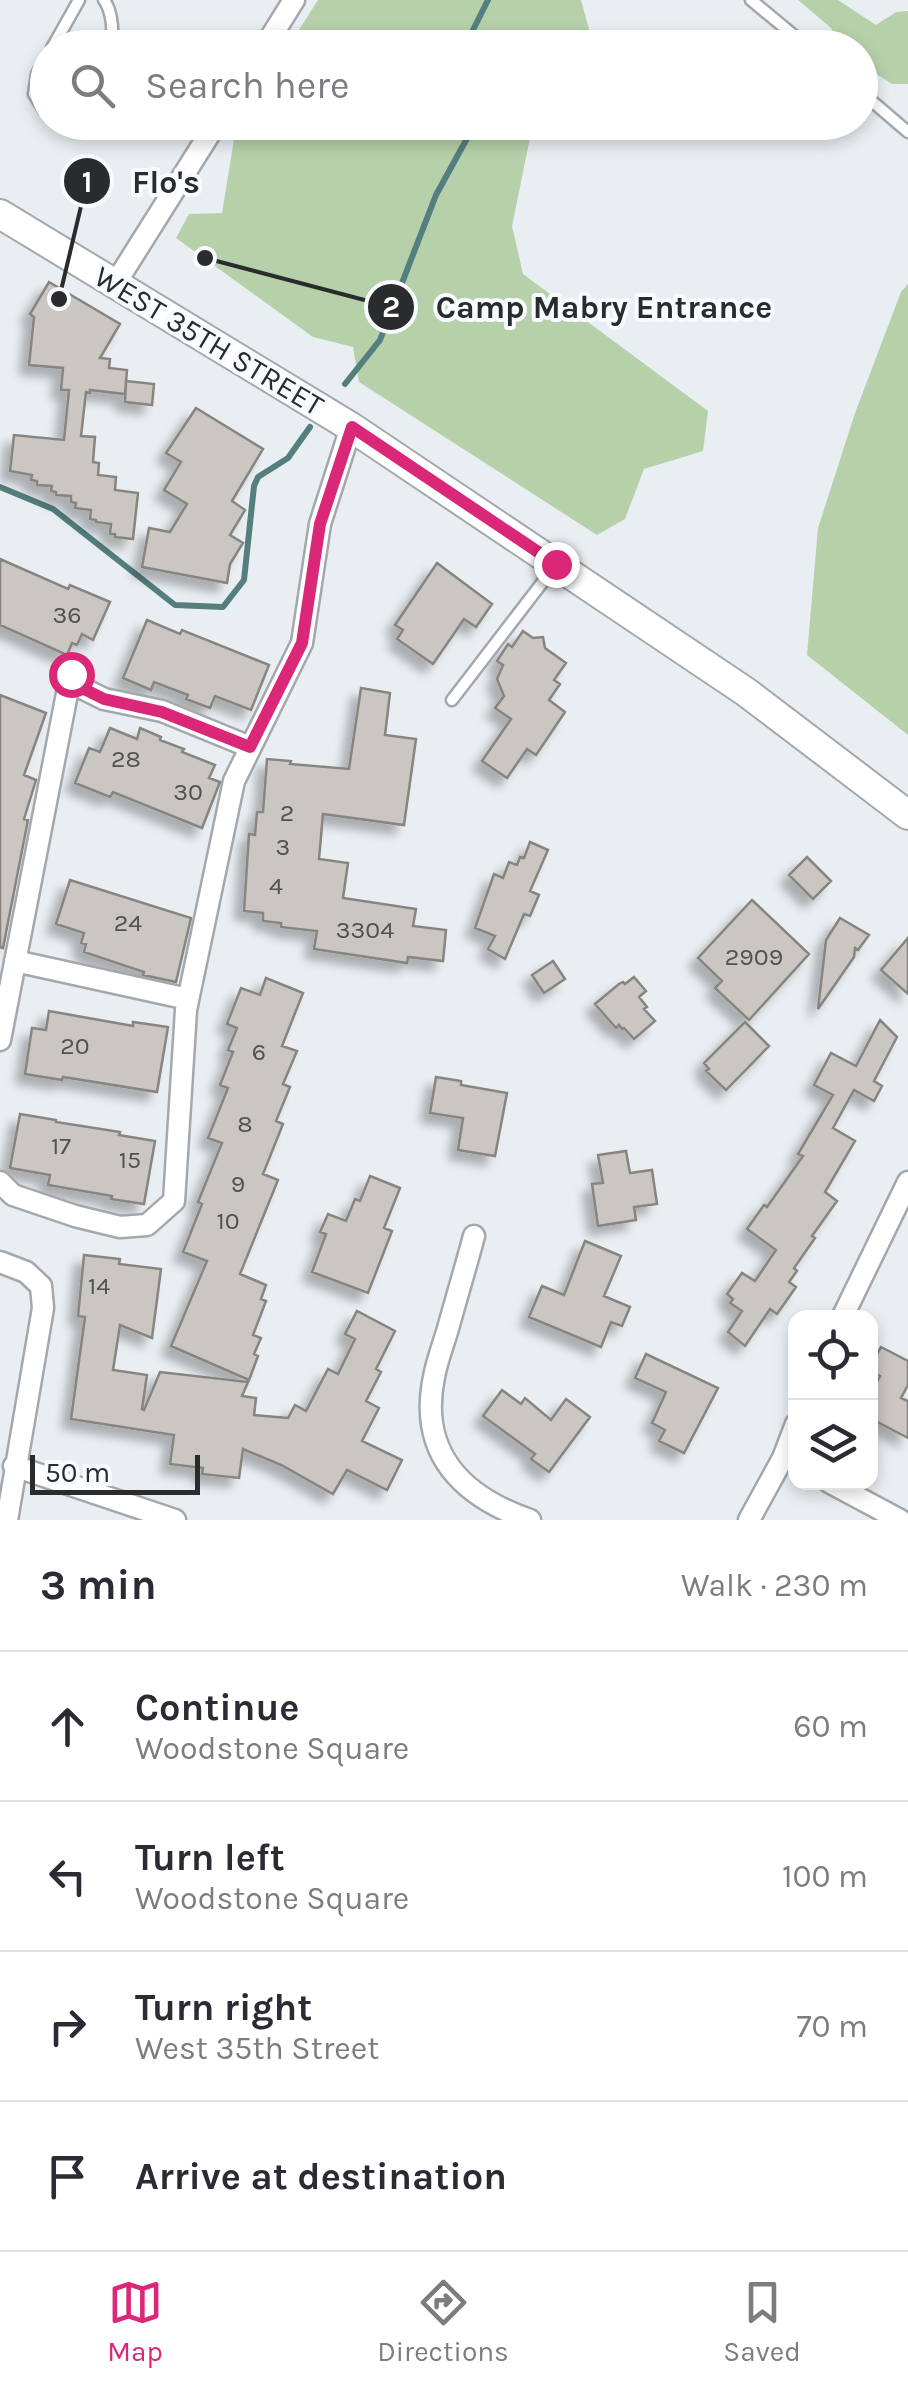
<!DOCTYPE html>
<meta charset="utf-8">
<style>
:root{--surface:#fff;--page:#f7f7f7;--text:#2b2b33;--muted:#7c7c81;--line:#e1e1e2;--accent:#db2777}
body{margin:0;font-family:Karla,sans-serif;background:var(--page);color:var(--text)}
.controls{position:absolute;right:30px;bottom:30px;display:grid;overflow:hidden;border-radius:20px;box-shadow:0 5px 15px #0003}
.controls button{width:90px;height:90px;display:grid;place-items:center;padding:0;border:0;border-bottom:2px solid var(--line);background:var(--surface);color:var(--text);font:50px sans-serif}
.scale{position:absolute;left:30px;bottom:25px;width:170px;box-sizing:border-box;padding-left:10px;border:5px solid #292b2c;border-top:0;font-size:28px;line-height:35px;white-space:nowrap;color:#292b2c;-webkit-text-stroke:8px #f7fbff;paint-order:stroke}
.stop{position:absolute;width:30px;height:30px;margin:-22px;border:8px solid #db2777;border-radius:50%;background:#fff}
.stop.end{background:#db2777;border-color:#fff;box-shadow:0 2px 10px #0008}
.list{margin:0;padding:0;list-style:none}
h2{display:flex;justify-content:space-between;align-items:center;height:130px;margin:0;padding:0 40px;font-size:42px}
h2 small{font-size:32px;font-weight:400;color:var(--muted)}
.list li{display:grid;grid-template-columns:65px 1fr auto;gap:30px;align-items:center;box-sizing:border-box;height:150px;padding:0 40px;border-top:2px solid var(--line)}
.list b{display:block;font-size:38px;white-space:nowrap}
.list p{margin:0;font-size:32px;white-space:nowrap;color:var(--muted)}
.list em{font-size:32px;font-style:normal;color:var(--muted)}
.icon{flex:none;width:55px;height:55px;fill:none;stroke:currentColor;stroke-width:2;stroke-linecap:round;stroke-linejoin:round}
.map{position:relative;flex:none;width:908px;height:1520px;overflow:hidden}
.search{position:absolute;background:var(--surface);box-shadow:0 5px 15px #0003;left:30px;right:30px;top:30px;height:110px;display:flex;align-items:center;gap:25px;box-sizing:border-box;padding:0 35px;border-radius:55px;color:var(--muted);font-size:38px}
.sheet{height:730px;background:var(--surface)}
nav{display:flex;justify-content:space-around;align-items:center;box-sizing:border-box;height:140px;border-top:2px solid var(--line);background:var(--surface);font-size:28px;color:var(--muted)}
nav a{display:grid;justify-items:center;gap:5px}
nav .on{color:var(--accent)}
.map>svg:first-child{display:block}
.green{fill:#b6d1aa}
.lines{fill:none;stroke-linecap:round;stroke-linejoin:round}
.stream{stroke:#557e7f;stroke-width:6}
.building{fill:#cac6c1;stroke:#888480;stroke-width:2.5;filter:url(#shadow)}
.lane-casing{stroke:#a4a8ac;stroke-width:15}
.street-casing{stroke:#a4a8ac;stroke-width:25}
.secondary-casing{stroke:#a4a8ac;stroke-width:32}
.lane{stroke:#fff;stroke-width:10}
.street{stroke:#fff;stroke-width:20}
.secondary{stroke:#fff;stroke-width:28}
.route{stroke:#db2777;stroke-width:12}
.labels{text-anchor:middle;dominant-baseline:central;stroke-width:8;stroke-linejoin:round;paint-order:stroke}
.number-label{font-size:25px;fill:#515251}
.street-label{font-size:30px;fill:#292b2c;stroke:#f7fbff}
.leader{fill:none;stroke:#292b2c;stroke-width:4}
.callout-dot{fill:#292b2c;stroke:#f7fbff;stroke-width:4}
.mark-label{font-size:30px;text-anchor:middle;font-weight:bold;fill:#fff}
.callout-label{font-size:32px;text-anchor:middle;font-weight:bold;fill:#292b2c;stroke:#f7fbff;stroke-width:8;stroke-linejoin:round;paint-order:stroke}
</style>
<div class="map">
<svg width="908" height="1520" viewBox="0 0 908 1520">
<defs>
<filter id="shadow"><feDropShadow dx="-9" dy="9" stdDeviation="5" flood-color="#0004"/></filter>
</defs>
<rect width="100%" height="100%" fill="#e9eef2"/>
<path class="green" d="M318,0H581L592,40L585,48L288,47Z
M798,0H838L876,25L896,12L908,11V84H892L861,64L860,48L845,47L830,27Z
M241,123H533L512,226L523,274L708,411L703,451L644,469L625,519L597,535L359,382L353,347L313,337L176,238L189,214L222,213L235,133Z
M908,284V735L807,655L818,528L855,413L901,292Z"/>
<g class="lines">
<path class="stream" d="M472,48L471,34L488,0
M345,384L380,340L436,195L476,122
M0,487L53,509L175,605L223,607L244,580L254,486L258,477L288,458L310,427"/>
</g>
<path class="building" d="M49,282L120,324L100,358L110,359L109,368L127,370L125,394L90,390V393L86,392L81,436L95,437L93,462L99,463L98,475L116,477L115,490L138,493L133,539L115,537V534H110L111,524L96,522V520L90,519L91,510L75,508L76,503L71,502V496L56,495V492L51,491L52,486L37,485V481L31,480L32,475L10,471L14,435L64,440L69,390H61L63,368L29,365L34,317L30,314Z
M126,381L154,384L152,405L125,402Z
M196,408L263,449L232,501L245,510L230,535L243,543L230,564L227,583L142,567L149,528L170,532L187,504L164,490L181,462L166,453Z
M0,559L68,589L70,585L110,602L93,640L82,634L77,645L72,643L67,655L0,625Z
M437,563L492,604L476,627L464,619L433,664L397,639L403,630L395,625Z
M147,620L180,634L182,630L269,665L251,710L215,696L210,708L186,699L188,695L154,682L151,690L123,678Z
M523,631L533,638L543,637L545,648L566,663L554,680L560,684L549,700L565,712L536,755L527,749L507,778L482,761L511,719L495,708L504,696L497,679L503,665L497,661L508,644L512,647Z
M361,688L390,693L385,735L416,739L404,825L323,814L319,859L348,863L343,898L416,909L413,926L446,930L443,961L408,957L407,963L314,949L317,931L281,927V923L263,921V913L244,911L249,834L255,835L257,812H263L267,759L291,761L290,764L349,769Z
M0,695L46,713L24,775L36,780L24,819L28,820L3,948L0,947Z
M110,728L137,739L140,728L161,737L160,740L184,749L182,752L215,765L209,778L220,782L202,828L113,792L110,797L75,783L89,748L100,752Z
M530,842L548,850L530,891L539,895L530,916L524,914L505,959L488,949L495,936L475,928L494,874L503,878L509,862L517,865L520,857L524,858Z
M807,857L831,881L813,899L789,875Z
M70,880L191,918L176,982L143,975L144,972L84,952L86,944L81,943L84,933L56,924Z
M752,900L809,954L749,1020L715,988L722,981L698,958Z
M840,918L869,935L858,950L855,948L854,957L818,1009L826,940Z
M908,938V994L881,970Z
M553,961L565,979L544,993L532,975Z
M634,977L646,991L639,997L647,1007L644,1009L655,1021L634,1039L624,1028L622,1029L619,1025L616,1028L595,1004L619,984L623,982L625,984Z
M266,978L303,993L282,1046L297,1051L283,1084L290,1087L276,1121L283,1124L263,1174L278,1180L240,1274L266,1285L261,1299L266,1301L253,1335L261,1338L254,1354L258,1356L249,1380L171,1346L207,1261L183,1252L202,1204L198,1202L222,1143L208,1138L228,1088L220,1085L233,1052L228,1050L237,1028L227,1024L241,988L260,995Z
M49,1011L133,1026V1022L168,1027L157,1092L63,1077L62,1080L25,1074L32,1028L46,1030Z
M880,1020L897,1037L874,1081L882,1086L874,1101L854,1090L833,1128L855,1141L825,1192L837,1201L812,1236L815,1238L794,1268L797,1271L789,1282L796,1287L777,1314L770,1309L745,1346L728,1332L742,1311L730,1303L733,1299L727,1294L742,1273L755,1281L776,1250L747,1229L764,1205L767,1207L803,1156L798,1154L833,1095L814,1085L831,1053L856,1066Z
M745,1022L769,1046L726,1090L706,1071L709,1069L704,1063Z
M436,1077L461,1081V1085L507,1093L495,1156L458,1150L463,1118L430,1113Z
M20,1114L56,1120V1122L120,1132L119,1135L155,1141L144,1204L111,1199L112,1196L48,1185L50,1175L10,1168Z
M626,1151L630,1173L652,1170L657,1204L634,1207L636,1220L598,1226L592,1184L603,1183L598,1155Z
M370,1176L400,1188L384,1228L392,1231L368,1293L312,1272L326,1234L320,1232L328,1214L346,1221L355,1199L360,1201Z
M585,1241L621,1256L604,1296L630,1307L622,1326L611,1322L601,1347L529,1317L542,1286L564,1295Z
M84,1255L120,1259L119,1264L161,1269L152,1338L120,1325L113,1370L147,1375L142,1409L144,1410L160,1372L248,1382L242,1396L256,1398L254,1415L288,1418L295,1405L306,1411L328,1369L338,1374L355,1339L345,1334L357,1311L395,1331L376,1369L381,1372L366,1401L379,1408L362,1441L402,1460L387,1490L347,1470L333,1494L281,1465L243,1449L239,1478L202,1474L203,1468L170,1464L174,1435L71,1419L85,1317L78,1316Z
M881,1347L908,1361V1385L901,1398L908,1401V1438L870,1418V1395L880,1376L870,1371V1366Z
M646,1354L718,1388L684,1453L659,1441L665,1430L652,1423L666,1392L635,1378Z
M502,1390L521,1404L525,1398L551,1420L566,1399L590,1417L549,1472L531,1459L535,1454L483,1416Z"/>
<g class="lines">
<defs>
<path id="lane" d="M104,0C113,12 113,33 112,48
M751,0L809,48
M52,48L79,0
M48,55L37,74L34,94L44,110L48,111
M860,91L908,132
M452,700L555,566"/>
<path id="street" d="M264,48L294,0
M115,284L217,122
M70,682L104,699L162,711L250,747
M15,961L188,999
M0,1040L71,673
M0,1182L13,1195L75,1216L120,1227L147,1225L174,1201L186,1010L234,781L302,643L320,524L351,427
M474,1236C466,1266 457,1296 449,1325C444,1343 437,1360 434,1377C418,1454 463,1497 530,1520
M0,1262L26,1272L41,1286L43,1308L7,1520
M842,1318L908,1182
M14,1466L175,1520
M829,1482L900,1520
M749,1520L783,1458L796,1424"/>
<path id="secondary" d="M0,214L351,427L746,692L908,815"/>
</defs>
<use href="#lane" class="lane-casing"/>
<use href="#street" class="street-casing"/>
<use href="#secondary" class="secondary-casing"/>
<use href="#lane" class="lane"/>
<use href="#street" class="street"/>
<use href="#secondary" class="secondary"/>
</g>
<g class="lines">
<path class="route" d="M71,674L70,682L104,699L162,712L250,747L302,643L320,524L352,427L556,564"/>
</g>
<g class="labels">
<g class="number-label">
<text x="67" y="614">36</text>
<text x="126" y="758">28</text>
<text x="188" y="791">30</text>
<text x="287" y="812">2</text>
<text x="283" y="846">3</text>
<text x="276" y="885">4</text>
<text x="128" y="922">24</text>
<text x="365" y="929">3304</text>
<text x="754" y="956">2909</text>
<text x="75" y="1045">20</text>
<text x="259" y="1051">6</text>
<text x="245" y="1123">8</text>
<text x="61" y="1145">17</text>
<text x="130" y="1159">15</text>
<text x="238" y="1183">9</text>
<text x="228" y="1220">10</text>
<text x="99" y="1285">14</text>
</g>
<g class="street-label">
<text transform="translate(209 341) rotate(31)">WEST 35TH STREET</text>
</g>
</g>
<path class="leader" d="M59 299L87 181M205 258L391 307"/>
<g class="callout-dot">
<circle cx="59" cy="299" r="10"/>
<circle cx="205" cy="258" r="10"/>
<circle cx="87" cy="181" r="25"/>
<circle cx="391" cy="307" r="25"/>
</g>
<g class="mark-label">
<text x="87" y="192">1</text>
<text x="391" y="317">2</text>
</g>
<g class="callout-label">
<text x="166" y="193">Flo's</text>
<text x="604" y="318">Camp Mabry Entrance</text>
</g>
</svg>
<div class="controls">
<button><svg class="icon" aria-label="locate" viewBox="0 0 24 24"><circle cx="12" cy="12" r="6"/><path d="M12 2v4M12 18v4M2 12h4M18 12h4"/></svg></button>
<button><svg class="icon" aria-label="layers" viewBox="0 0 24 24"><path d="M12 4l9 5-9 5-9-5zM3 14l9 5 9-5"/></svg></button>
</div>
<div class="scale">50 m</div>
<div class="stop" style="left:71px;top:674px"></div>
<div class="stop end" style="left:556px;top:564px"></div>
<div class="search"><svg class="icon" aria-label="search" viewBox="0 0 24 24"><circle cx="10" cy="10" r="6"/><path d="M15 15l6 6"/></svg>Search here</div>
</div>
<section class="sheet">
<h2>3 min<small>Walk · 230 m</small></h2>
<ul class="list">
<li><svg class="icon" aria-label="ahead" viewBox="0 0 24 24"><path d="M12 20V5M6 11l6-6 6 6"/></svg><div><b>Continue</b><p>Woodstone Square</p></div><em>60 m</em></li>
<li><svg class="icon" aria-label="left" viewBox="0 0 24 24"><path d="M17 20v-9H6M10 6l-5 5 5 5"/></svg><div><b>Turn left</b><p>Woodstone Square</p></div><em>100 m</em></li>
<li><svg class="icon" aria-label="right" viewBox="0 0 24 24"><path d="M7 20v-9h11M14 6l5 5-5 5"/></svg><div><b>Turn right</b><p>West 35th Street</p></div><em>70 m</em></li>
<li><svg class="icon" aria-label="arrive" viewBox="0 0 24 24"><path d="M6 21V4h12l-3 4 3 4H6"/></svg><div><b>Arrive at destination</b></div></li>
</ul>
</section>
<nav>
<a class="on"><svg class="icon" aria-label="map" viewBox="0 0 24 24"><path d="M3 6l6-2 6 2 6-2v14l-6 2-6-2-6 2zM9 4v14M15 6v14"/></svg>Map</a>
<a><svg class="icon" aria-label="directions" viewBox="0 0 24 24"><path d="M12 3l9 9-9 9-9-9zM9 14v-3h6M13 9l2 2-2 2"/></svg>Directions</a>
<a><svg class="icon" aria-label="saved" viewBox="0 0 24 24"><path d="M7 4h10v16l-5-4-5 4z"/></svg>Saved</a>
</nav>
